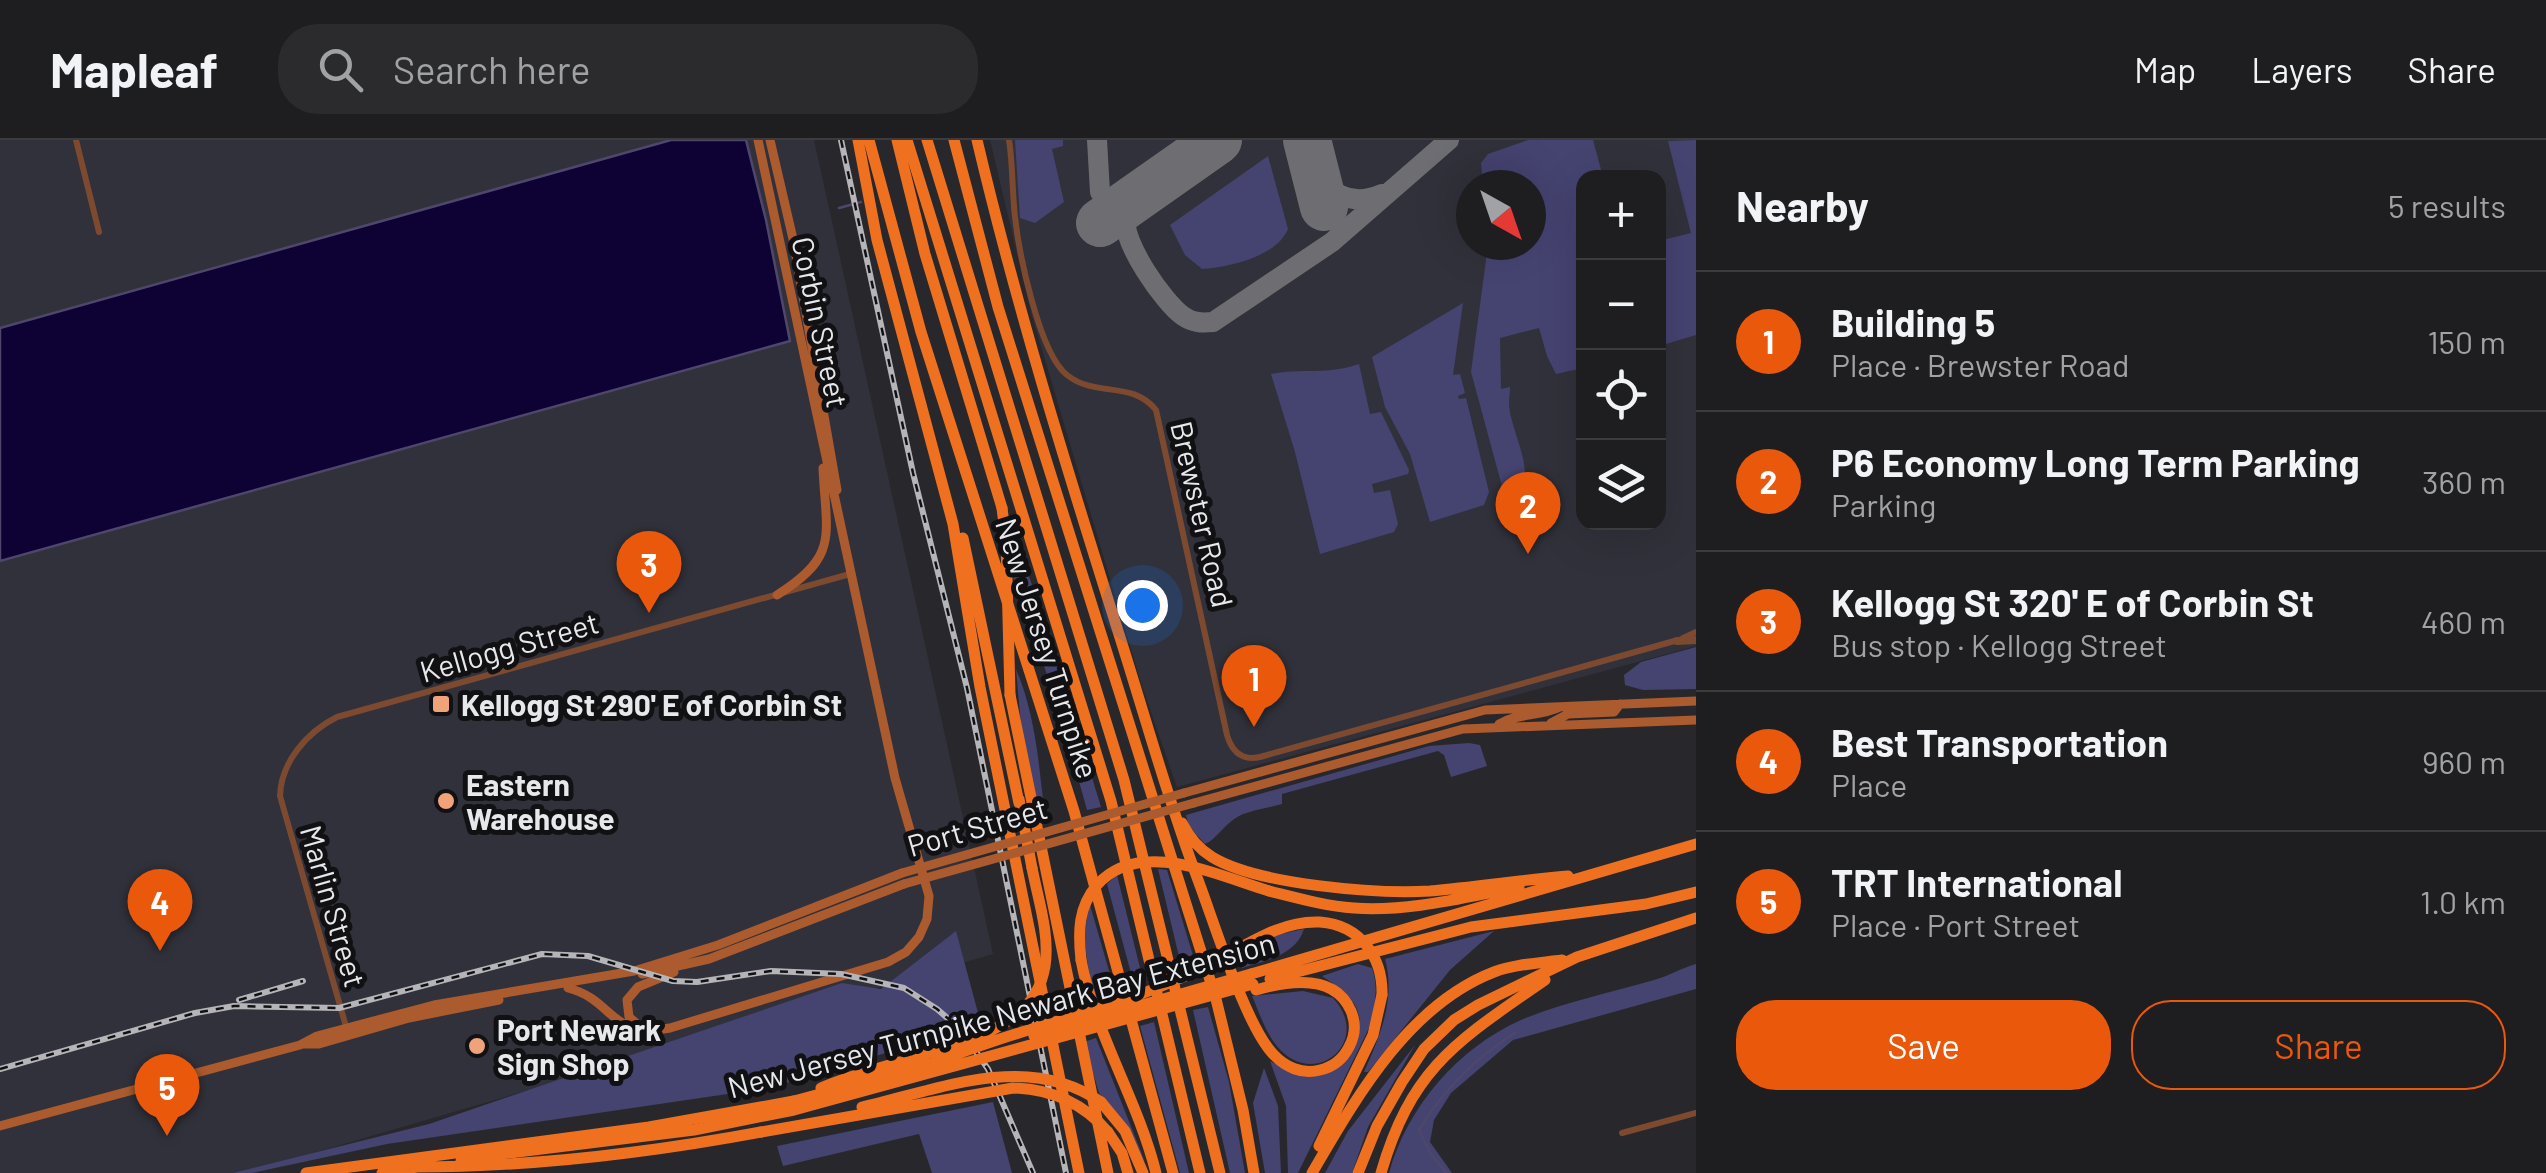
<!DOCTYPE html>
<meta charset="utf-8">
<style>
:root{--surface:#1e1e21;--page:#2b2b2e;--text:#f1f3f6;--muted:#a1a2a5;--line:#3c3c3f;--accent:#ea580c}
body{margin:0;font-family:Barlow,sans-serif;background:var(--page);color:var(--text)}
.controls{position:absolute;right:30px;top:30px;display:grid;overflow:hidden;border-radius:20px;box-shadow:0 10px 40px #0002}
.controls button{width:90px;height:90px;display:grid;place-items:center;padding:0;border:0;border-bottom:2px solid var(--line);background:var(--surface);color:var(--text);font:50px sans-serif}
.compass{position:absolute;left:1456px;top:30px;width:90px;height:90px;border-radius:50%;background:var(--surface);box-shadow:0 10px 40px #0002;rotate:140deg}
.you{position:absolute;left:1142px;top:465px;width:35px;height:35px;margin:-25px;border:8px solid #fff;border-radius:50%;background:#1a73e8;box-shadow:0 0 0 15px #1a73e833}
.badge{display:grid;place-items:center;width:65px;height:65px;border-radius:50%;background:var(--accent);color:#fff;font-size:32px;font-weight:700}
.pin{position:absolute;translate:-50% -82px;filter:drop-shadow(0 2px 5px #0008)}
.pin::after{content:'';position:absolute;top:52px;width:35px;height:30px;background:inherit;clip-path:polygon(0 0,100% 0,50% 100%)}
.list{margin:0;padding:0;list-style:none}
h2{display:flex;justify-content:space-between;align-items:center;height:130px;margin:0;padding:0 40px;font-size:42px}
h2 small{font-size:32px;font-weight:400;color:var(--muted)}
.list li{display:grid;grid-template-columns:65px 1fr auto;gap:30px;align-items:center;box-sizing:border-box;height:140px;padding:0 40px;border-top:2px solid var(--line)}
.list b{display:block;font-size:38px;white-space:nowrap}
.list p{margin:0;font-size:32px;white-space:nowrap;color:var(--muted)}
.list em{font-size:32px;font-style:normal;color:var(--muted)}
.actions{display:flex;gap:20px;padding:30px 40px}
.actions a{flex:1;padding:22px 0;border:2px solid var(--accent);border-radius:40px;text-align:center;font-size:35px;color:var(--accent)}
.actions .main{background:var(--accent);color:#fff}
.icon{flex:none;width:55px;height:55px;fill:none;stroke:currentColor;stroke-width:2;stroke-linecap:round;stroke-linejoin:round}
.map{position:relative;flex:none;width:1696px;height:1033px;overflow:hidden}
header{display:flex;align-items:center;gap:60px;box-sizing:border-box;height:140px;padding:0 50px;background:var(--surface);border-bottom:2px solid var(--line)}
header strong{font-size:48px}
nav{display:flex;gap:55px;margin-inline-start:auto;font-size:35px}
.search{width:700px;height:90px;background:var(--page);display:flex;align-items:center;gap:25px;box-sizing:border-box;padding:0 35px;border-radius:40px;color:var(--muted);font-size:38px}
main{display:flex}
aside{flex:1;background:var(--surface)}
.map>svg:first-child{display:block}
.built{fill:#31313b;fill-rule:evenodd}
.green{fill:#454370}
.water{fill:#0e0134;stroke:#4f466b;stroke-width:2.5}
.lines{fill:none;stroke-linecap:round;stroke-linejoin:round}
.stream{stroke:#4f466b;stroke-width:2.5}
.taxiway{stroke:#6e6e72;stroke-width:20}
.runway{stroke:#6e6e72;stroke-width:48}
.minor{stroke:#7d4a30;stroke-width:6}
.tertiary{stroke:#7d4a30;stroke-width:8}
.secondary{stroke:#ab5b2e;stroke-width:9}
.motorway{stroke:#ef711f;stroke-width:11}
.rail-casing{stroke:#b5b5b9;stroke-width:6}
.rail{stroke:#111113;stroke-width:2.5;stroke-dasharray:8;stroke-linecap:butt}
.secondary-bridge{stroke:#ab5b2e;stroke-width:9}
.motorway-bridge{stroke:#ef711f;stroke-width:11}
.poi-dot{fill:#f0a27a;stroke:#111113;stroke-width:4}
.labels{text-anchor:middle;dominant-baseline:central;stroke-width:10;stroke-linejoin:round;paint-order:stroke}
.street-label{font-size:30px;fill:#e7e8eb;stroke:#111113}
.poi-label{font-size:30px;font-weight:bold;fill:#e7e8eb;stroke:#111113;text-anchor:start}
</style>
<header>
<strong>Mapleaf</strong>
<div class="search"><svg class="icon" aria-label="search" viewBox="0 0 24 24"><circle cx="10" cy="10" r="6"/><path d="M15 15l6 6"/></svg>Search here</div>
<nav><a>Map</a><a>Layers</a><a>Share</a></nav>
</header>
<main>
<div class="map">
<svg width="1696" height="1033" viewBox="0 0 1696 1033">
<rect width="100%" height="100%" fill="#28282c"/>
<path class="built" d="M0,0H671L0,188Z
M746,0H814L993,814L245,1033H0V421L790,201L766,80Z
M990,0H1696V506L1177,647L1142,546L1032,176ZM1584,38H1658V382H1584ZM1471,45H1531V105H1471Z"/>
<path class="green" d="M1015,0H1063V6L1052,9L1064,62L1035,83L1020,78Z
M1528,0H1593L1603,37L1584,38L1583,228L1556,234L1547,216L1539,188L1500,198L1501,249L1510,247C1510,252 1509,258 1509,263C1509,292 1547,347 1506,361L1471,232L1488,105H1531V45H1483L1481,23L1488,14Z
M1696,0V195L1659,206V101L1691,93L1668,1Z
M1268,16L1288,89C1276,117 1230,127 1202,129L1185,115L1170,85Z
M1463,163L1453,235L1460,234L1465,253L1458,256L1459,259L1466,258L1489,352L1484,365L1430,382L1410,314L1385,267L1372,217Z
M1359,224L1370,274L1381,272L1409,330L1408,334L1372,344L1374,353L1390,350L1398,384L1394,392L1320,414L1295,312L1271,234C1301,228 1329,235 1359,224Z
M1013,388L1065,544V552L1056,545L1054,555L1012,434Z
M1696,507V549L1643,550L1625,545L1624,535L1641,522Z
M1016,529C1036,576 1039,627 1045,677L1038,679L1022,597Z
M1072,572L1101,667L1087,670L1060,573Z
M1469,603L1480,605L1487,626L1451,637L1444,615L1438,611L1282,654V664C1268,668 1251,670 1239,676C1224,684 1218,698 1205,704L1189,687L1186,675L1429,606Z
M1158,729L1167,730L1195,822L1182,829Z
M1117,735L1144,844L1135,848L1107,744Z
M1090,765L1116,855L1096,862C1088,828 1080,799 1090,765Z
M1304,789C1296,815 1265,821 1242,828L1239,814L1276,795Z
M956,791L981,884L790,942L748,951L387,1004L252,1033H233L429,984L842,843L881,849Z
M1494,791L1450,830L1368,932H1364C1380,896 1396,859 1385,819Z
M1358,824L1372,828C1379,848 1375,868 1369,888L1298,1033H1288L1286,966L1270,921L1297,935L1321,934L1359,892C1364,862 1342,850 1322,836Z
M1696,824V849L1513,900L1451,953L1434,980L1430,1002L1452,1033H1389C1407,967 1458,908 1521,880C1564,862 1610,853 1654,840C1669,836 1681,828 1696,824Z
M1303,851L1333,858C1374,902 1313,952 1276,905C1265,891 1259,872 1252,856Z
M1208,867L1229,942L1245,1033H1230L1193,870Z
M1154,882L1189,1033H1180L1140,886Z
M1096,898L1145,1022L1117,973L1099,953L1084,902Z
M1415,905L1368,987L1352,1033H1325L1348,991Z
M1264,928L1278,966L1281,1033H1265L1253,963Z
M993,962L1012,1033H932L919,994L783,1026L777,1006Z"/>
<path class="water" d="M671,0H746L766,80L790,201L0,421V188Z"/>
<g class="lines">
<path class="stream" d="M839,68L861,62
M1446,1033L1430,1013L1419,990C1443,950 1477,917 1516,892"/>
<path class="taxiway" d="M1097,0L1100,52L1113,66L1126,65
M1313,23C1326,53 1350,68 1382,54
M1150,48C1141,57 1129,64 1126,78C1121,101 1164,163 1183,176C1193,183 1202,183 1213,182L1332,102L1449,0"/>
<path class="runway" d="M1307,0L1324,67
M1100,83L1218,0"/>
<path class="minor" d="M76,0L99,92
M1009,0C1013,25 1012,51 1015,77C1019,113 1039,213 1067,235C1096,258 1132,240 1156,270L1227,595C1232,612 1242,621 1260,617L1678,500
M1683,498L1696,492
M347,890L280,656C281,622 307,592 337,577L850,434
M1622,993L1696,973"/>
<path class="tertiary" d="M1677,501L1696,500"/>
<path class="secondary" d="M770,0L793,99L837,350
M777,455C840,416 826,395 823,328
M1551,583L1568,574L1614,572L1620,564
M1499,584C1517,573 1540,577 1560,567
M1184,653L1485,570L1696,561
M1194,663L1463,589L1696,580
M642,834L709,819L904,744
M568,848C615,860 609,900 670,888L888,822L906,812L919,797L927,779L929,756L895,638L758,0
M644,890L629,877L627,860L638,847L674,832
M305,904H319L409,878L499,860
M0,986L300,905L317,896L434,865L634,831L718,805L902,733"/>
<path class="motorway" d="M858,0L877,100L953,384L980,547L1079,1033
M869,0L921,192L1074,671L1173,1033
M897,0L925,114L1002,368
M907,0L1111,661L1200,1033
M927,0L1124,640L1220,1033
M954,0L998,167L1216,859L1243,970L1254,1033
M977,0C1016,165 1066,326 1117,488C1144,572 1167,658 1198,740C1214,782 1245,884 1273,914C1285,927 1302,935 1320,930C1333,927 1343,919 1349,907C1355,896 1356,883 1351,871C1335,833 1287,841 1256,850
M963,398L1019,663
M1010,555L1108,1033
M1019,659L1032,728
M1182,683C1189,697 1199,709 1212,717C1258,745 1377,754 1430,751C1476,747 1522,740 1568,736
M1269,751C1297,758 1325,766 1354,768C1409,772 1465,757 1519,747
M1081,820C1095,894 1138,960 1156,1033
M1251,834L1696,704
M1270,839L1471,787L1646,764L1696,752
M1101,962L1125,991L1143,1033
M1108,992L1122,1013L1128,1033
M1319,1006L1373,895L1382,855
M461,1021L501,1014
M415,1027C530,1027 648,1013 761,992
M306,1033L649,987L794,961
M382,1033L423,1026
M1312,1033C1356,958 1408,865 1494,832C1515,824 1540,823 1562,820
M1358,1033L1377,986L1402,942L1424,909L1454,880L1478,865L1577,817L1696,778
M1381,1033C1412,926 1459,900 1545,840"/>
<defs>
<path id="rail" d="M841,0L913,333L967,548L1066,1033
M239,860L303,841
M0,929L195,873L234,866L339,868L542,814L588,816L673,841L697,842L771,831L841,834L904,848L937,869L960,889L988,929L1033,1033"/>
</defs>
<use href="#rail" class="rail-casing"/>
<use href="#rail" class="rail"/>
<path class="secondary-bridge" d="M902,733L1184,653
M904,744L1194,663"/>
<path class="motorway-bridge" d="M1002,368L1006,400L1010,555
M1081,820C1078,792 1078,767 1097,745C1140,697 1219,736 1269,751
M1034,896L1251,834
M932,924C1024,885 1126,869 1214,822C1247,805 1281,780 1320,782C1360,785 1383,817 1382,855
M821,948C876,923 978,909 1020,872C1034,860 1042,844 1045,826C1050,794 1038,759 1032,728
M794,961L939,922
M862,967C941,949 1027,911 1101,962
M761,992L1013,948C1051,949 1083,963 1108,992
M501,1014L694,990L794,970L1253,844"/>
</g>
<g class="poi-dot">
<rect x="431" y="554" width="20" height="20" rx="5"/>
<circle cx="446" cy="661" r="10"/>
<circle cx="477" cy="906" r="10"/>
</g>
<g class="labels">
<g class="street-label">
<text transform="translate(821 182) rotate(78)">Corbin Street</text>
<text transform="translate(1203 374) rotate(77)">Brewster Road</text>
<text transform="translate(509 506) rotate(-16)">Kellogg Street</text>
<text transform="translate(1048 508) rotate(72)">New Jersey Turnpike</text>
<text transform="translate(977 686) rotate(-16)">Port Street</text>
<text transform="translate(334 766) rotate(74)">Marlin Street</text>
<text transform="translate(1001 874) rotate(-15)">New Jersey Turnpike Newark Bay Extension</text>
</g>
<g class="poi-label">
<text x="461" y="564">Kellogg St 290' E of Corbin St</text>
<text x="466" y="644">Eastern<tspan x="466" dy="34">Warehouse</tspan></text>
<text x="497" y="889">Port Newark<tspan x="497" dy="34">Sign Shop</tspan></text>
</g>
</g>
</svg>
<div class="controls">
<button>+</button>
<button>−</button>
<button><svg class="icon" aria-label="locate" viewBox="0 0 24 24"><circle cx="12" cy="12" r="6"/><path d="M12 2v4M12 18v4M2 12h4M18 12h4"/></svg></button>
<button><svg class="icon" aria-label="layers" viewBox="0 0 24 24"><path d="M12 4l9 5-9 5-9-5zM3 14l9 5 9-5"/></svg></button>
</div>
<svg class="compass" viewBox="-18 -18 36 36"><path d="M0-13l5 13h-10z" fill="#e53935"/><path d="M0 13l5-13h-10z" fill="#a1a2a5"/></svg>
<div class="you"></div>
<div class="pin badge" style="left:1254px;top:587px">1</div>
<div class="pin badge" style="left:1528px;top:414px">2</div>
<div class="pin badge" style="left:649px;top:473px">3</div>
<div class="pin badge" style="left:160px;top:811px">4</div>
<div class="pin badge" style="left:167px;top:996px">5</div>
</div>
<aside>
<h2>Nearby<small>5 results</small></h2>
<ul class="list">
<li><span class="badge">1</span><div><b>Building 5</b><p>Place · Brewster Road</p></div><em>150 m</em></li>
<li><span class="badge">2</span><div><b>P6 Economy Long Term Parking</b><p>Parking</p></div><em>360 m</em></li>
<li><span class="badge">3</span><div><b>Kellogg St 320' E of Corbin St</b><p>Bus stop · Kellogg Street</p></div><em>460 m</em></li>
<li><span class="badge">4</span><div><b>Best Transportation</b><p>Place</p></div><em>960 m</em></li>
<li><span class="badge">5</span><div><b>TRT International</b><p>Place · Port Street</p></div><em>1.0 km</em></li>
</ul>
<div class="actions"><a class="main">Save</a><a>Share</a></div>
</aside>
</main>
